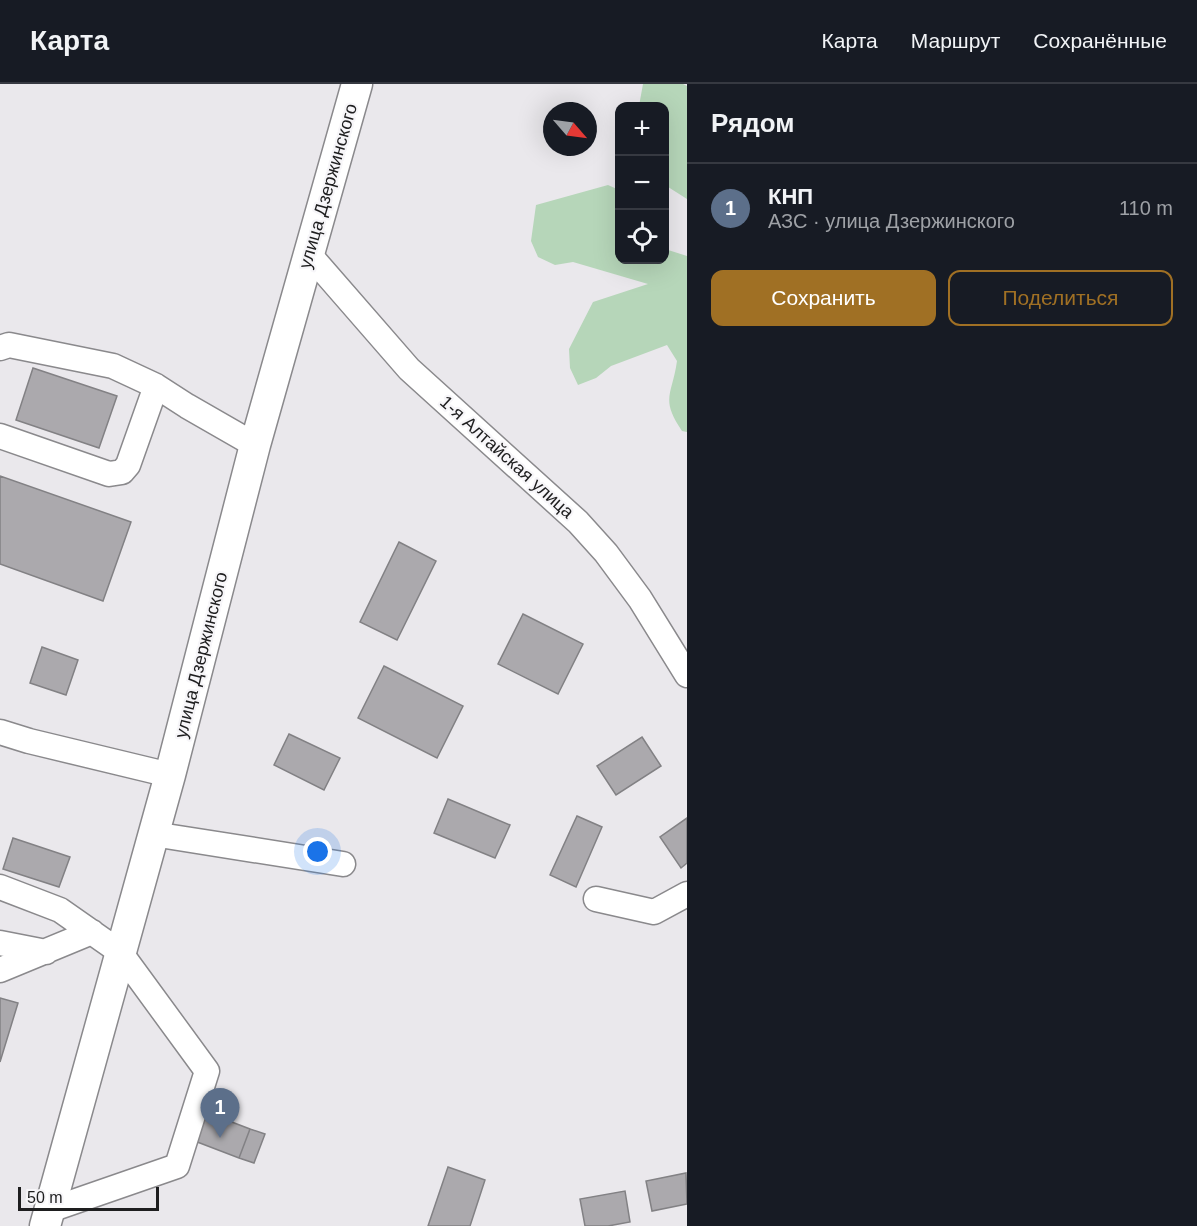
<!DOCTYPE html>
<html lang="ru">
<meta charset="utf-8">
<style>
:root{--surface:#171b24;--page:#242831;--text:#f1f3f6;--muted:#9ea1a6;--line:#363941;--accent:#a07024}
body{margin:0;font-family:Arial,sans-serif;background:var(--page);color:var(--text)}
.controls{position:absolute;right:18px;top:18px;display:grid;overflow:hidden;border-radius:12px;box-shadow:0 6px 24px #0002}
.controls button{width:54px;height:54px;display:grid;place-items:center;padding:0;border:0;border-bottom:2px solid var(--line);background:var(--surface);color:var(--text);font:30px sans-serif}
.compass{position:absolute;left:543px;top:18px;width:54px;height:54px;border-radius:50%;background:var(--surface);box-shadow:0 6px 24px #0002;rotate:118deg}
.scale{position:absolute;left:18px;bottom:15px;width:141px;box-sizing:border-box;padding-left:6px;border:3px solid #1e1e1f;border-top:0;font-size:16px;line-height:21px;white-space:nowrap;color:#1e1e1f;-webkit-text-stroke:4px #f7f6f9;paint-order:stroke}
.you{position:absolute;left:318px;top:768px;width:21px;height:21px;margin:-15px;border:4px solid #fff;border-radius:50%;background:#1a73e8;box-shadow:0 0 0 9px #1a73e833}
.badge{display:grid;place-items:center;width:39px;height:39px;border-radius:50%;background:var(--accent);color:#fff;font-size:20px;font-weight:700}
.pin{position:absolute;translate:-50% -50px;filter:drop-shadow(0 2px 3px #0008)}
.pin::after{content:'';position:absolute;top:32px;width:21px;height:18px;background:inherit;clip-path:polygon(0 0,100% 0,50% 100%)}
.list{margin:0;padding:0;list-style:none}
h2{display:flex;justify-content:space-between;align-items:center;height:78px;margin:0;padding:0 24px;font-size:26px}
h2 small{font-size:20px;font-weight:400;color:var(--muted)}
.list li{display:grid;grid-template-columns:39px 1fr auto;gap:18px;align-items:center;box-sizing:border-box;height:90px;padding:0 24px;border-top:2px solid var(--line)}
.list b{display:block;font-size:22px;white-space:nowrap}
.list p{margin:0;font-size:20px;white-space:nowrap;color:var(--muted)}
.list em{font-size:20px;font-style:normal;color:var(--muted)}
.actions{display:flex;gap:12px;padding:18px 24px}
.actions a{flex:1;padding:14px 0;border:2px solid var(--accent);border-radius:12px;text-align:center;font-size:21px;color:var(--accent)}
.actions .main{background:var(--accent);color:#fff}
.icon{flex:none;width:33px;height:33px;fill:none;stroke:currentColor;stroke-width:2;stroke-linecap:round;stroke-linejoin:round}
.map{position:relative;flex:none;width:687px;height:1142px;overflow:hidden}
header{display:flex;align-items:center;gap:36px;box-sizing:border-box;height:84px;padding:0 30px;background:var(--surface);border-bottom:2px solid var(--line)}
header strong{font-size:28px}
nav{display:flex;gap:33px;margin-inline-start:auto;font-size:21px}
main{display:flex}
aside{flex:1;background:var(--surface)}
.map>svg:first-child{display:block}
.green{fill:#b6d6b9}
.building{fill:#aba9ad;stroke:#828184;stroke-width:1.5}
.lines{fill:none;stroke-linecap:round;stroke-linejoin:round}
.minor-casing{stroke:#8a898c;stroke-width:27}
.major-casing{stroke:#8a898c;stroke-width:33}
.minor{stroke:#fff;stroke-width:24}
.major{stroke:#fff;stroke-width:30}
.labels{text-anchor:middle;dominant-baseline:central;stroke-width:4.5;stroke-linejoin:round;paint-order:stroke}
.street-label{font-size:18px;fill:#1e1e1f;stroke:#f7f6f9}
</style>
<header>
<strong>Карта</strong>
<nav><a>Карта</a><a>Маршрут</a><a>Сохранённые</a></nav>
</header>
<main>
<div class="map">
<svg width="687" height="1142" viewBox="0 0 687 1142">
<rect width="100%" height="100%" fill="#eae8ec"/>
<path class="green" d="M643,0H683L687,2V115L665,101L664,22H639Z
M608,101L619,106L620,176H664L665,165L687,172V348L682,347C660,314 672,312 677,277L667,261L611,282L596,294L578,301L570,284L569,265L593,218L648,200L573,178L555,181L538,173L531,157L536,121Z"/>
<path class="building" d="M33,284L117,312L99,364L16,336Z
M0,392L131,438L103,517L0,480Z
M399,458L436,477L397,556L360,538Z
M523,530L583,560L558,610L498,580Z
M42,563L78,576L66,611L30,599Z
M384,582L463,622L437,674L358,634Z
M289,650L340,674L324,706L274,681Z
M642,653L661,682L616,711L597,682Z
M448,715L510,741L495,774L434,749Z
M577,732L602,743L576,803L550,791Z
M687,734V779L681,784L660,753Z
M13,754L70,773L59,803L3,785Z
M0,914L18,919L0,978Z
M190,1022L250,1045L239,1074L179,1051Z
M250,1045L265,1050L254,1079L239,1074Z
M448,1083L485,1096L470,1142H428Z
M686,1089L687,1120L652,1127L646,1097Z
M625,1107L630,1138L608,1142H585L580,1115Z"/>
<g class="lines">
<defs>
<path id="minor" d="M308,169L409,285L578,438L606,469L640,515L687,591
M0,264L9,261L113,282L156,302L187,322L255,361
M0,352L109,390L122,388L128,381L156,302
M0,648L29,657L170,691
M153,750L343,780
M0,803L60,826L120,868L207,987L177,1082L50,1126
M596,815L654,828L687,810
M0,859L46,868
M0,886L92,848"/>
<path id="major" d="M45,1142L170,691L255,361L357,0"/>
</defs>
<use href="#minor" class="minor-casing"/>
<use href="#major" class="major-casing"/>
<use href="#minor" class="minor"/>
<use href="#major" class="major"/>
</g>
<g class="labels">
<g class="street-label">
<text transform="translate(328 102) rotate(-74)">улица Дзержинского</text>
<text transform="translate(507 373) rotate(42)">1-я Алтайская улица</text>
<text transform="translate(201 571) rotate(-76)">улица Дзержинского</text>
</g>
</g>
</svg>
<div class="controls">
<button>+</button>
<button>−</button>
<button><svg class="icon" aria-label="locate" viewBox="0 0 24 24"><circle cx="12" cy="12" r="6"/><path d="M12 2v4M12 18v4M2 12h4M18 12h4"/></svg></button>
</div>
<svg class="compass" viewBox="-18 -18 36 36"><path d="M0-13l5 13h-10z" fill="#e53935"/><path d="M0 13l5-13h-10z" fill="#9ea1a6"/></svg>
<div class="scale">50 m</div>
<div class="you"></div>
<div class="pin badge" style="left:220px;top:1054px;background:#5c6f8a">1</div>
</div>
<aside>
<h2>Рядом<small></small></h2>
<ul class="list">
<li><span class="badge" style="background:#5c6f8a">1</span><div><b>КНП</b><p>АЗС · улица Дзержинского</p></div><em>110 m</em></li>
</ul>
<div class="actions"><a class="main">Сохранить</a><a>Поделиться</a></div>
</aside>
</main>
